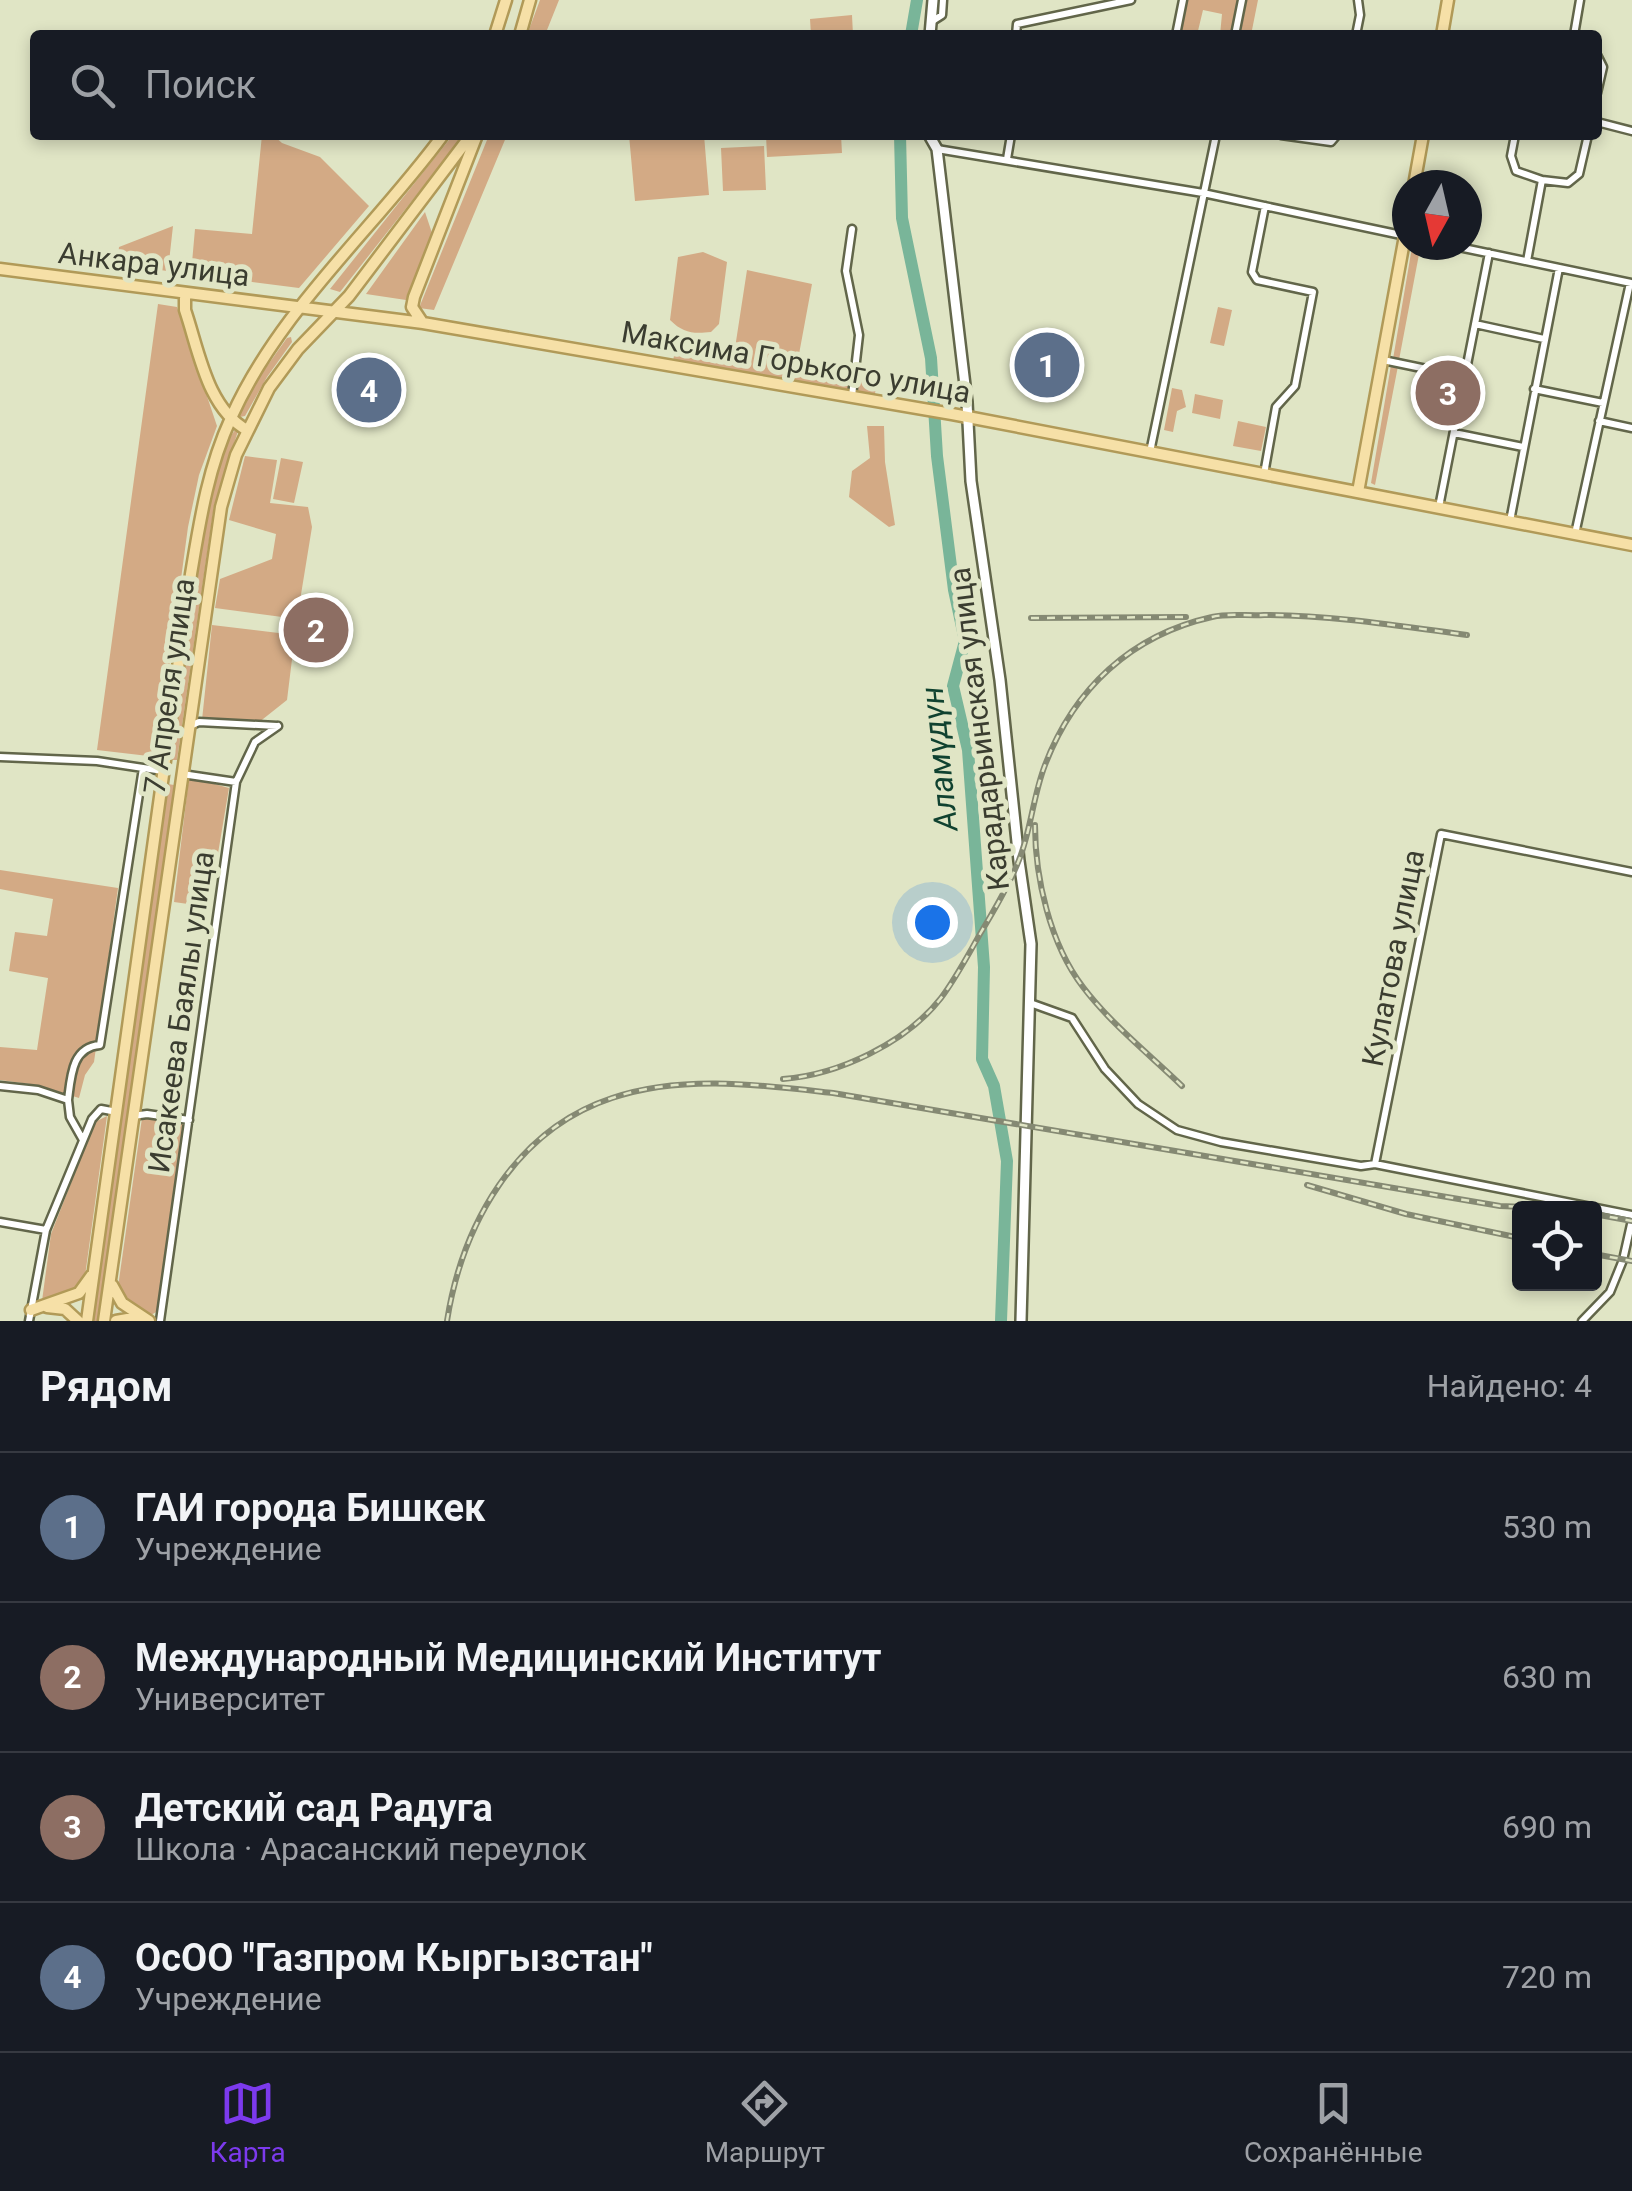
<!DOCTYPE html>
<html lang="ru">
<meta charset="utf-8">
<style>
:root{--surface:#171b24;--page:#20242c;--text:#f1f3f6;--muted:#9ea1a6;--line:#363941;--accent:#7c3aed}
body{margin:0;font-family:Roboto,sans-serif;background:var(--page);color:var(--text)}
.controls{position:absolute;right:30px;bottom:30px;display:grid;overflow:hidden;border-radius:10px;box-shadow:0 5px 15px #0003}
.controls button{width:90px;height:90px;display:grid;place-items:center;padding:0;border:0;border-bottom:2px solid var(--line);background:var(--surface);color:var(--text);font:50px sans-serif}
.compass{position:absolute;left:1392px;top:170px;width:90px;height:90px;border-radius:50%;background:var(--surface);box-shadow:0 5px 15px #0003;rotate:188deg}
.you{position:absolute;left:932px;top:922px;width:35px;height:35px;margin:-25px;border:8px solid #fff;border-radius:50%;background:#1a73e8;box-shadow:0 0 0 15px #1a73e833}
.badge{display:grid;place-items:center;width:65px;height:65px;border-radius:50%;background:var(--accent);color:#fff;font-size:32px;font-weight:700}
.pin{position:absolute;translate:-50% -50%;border:5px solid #fff;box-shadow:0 2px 10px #0006}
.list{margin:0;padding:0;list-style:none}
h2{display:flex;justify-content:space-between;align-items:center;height:130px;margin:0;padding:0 40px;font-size:42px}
h2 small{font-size:32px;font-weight:400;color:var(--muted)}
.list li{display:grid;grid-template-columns:65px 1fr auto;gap:30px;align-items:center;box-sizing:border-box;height:150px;padding:0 40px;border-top:2px solid var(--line)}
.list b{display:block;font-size:38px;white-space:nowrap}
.list p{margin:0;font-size:32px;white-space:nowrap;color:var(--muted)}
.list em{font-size:32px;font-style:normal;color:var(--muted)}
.icon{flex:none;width:55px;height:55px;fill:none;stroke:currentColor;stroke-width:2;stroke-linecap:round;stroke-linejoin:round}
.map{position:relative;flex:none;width:1632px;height:1321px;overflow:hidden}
.search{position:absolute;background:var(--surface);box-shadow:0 5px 15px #0003;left:30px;right:30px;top:30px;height:110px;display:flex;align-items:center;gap:25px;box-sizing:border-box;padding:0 35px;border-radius:10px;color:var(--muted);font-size:38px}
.sheet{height:730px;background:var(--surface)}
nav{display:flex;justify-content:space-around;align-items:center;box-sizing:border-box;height:140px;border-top:2px solid var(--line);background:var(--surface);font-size:28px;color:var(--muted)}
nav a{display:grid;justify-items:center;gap:5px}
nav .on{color:var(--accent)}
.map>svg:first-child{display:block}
.green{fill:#d3aa85}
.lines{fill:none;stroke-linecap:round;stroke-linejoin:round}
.river{stroke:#79b599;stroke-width:12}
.street-casing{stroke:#62664a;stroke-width:11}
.secondary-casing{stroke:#62664a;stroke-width:14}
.primary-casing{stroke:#b19a58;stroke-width:15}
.street{stroke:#fff;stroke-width:6}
.secondary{stroke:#fff;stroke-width:9}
.primary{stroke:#f6e0a7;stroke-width:10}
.rail-casing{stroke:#858973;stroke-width:6}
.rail{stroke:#e0e5c5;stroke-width:2.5;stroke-dasharray:8;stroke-linecap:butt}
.labels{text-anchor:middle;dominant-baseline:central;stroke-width:10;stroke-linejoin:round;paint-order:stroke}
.street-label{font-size:30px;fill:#3b3d30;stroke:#e0e5c5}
.water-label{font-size:32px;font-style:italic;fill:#104230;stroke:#e0e5c5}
</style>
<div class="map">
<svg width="1632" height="1321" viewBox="0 0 1632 1321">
<rect width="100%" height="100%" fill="#e0e5c5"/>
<path class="green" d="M540,0H559L545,35H527Z
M1186,0H1239L1233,35H1220L1222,14L1203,10L1197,35H1180Z
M1247,0H1258L1251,35H1240Z
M852,15L853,35H811L810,19Z
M262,135H273L282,143L320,157L369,206L299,288L191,274L195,229L252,234Z
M453,135H464L340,292L330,289Z
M489,135H507L434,310L419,308Z
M629,135H704L709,195L635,201Z
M766,135H841L842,153L767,157Z
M764,146L766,190L723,191L721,148Z
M425,212L432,233L406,300L366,294Z
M173,226L168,271L117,265L119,247Z
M1412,247L1420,249L1399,360L1393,359Z
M703,252L727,262L719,324L711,332C693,334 683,333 670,320L678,257Z
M747,270L812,284L797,365L877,376L875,394L673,361L677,340L735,348Z
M158,304L177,307L217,426L199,475L188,527L157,757L97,750Z
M1218,307L1232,310L1224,346L1210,343Z
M291,337L292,342L267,377L245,416L240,417V411L260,376L287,338Z
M1391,365L1398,366L1375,485L1371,483Z
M1172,388L1182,390L1186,407L1177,411L1173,432L1164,430Z
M1195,394L1223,400L1220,419L1192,413Z
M1238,421L1266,427L1261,451L1233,446Z
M867,426H884L885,462L895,525L889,527L849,497L852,471L870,458Z
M236,429L238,431L214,506L177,760H171C180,698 202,466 236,429Z
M245,456L277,460L270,503L308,507L312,527L297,619L215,608L220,579L272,559L276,534L229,520Z
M281,458L303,462L294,503L273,499Z
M212,625L295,635L287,700L258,723L202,720Z
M189,777L229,788L209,907L174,902Z
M168,784L174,785L99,1321H93Z
M0,870L118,888L94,1062L85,1075L79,1098L37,1085L0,1080V1047L37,1050L48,978L9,971L15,932L47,936L53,899L0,889Z
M107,1116L85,1276L79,1288L42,1301L51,1234L95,1122Z
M142,1118L185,1124L169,1258L158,1311L151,1315L135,1308L118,1287Z"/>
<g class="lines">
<path class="river" d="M911,35L917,0
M900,135L902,218L931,358L937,456L954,590L965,641L953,686L968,750L984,967L982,1059L994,1086L1007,1161L1001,1321"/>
<defs>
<path id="street" d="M931,22L942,15L943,0
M1016,35L1017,24L1131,0
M1176,35L1183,0
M1235,35L1242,0
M1356,35L1360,15L1358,0
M1574,35L1580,0
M1597,55L1603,67L1597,93
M1597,122L1632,131
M1281,135L1331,142L1337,135
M1515,135L1511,156L1516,171L1542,180L1568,183L1579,174L1588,135
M937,149L1203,193L1406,236
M1007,159L1011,135
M1449,245L1631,283
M1527,261L1542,180
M1475,324L1544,339
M1383,360L1465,377
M1534,389L1603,403
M852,396L859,335L846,271L852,229
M1599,421L1632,428
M1454,433L1523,447
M1150,452L1216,135
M1264,474L1276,407L1295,386L1313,292L1257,280L1252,272L1265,206
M1439,507L1489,253
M1510,521L1559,268
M1575,534L1630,283
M190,726L199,722L277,726
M0,757L97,761L163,771
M182,774L236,782
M1030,1003L1072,1018L1105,1069L1138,1104L1177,1130L1221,1142L1361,1166L1375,1164L1632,1215
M0,1086L38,1090L68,1100L70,1117L83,1140
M68,1100C71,1076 72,1047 100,1045L143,768
M133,1116L147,1114L189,1120
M1375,1164L1441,834L1632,872
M0,1222L46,1230
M29,1321L46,1230L92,1119L101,1109L117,1112
M160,1321L236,782L255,742L278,726
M1582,1321L1610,1292L1623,1260L1632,1220"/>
<path id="secondary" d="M930,35L933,0
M929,135L937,149L967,402L971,481L1000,680L1019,861L1031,944L1021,1321"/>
<path id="primary" d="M495,35L506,0
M520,35L530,0
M1442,35L1448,0
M1414,185L1423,135
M0,269L423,323L952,414L1632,545
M185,295V310C199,351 207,408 247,430
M422,322L412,307L414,297L477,135
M1358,492L1407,225
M112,1285L122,1303L149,1321
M47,1307L65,1309L78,1321
M31,1310L79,1293L92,1275
M87,1321L191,574C200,520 208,468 231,418C279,310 374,229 443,135
M104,1321L221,507L236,455L269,388L298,349L349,296L471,135
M116,1321L139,1317"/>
</defs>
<use href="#street" class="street-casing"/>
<use href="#secondary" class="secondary-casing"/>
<use href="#primary" class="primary-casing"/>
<use href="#street" class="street"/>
<use href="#secondary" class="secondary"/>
<use href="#primary" class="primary"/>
<defs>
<path id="rail" d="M1031,618L1186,617
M1035,825C1035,878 1050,944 1083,987C1111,1024 1149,1054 1182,1086
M783,1079C838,1075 906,1043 941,998C956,978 968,955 980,934C994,910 1009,886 1019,860C1031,830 1033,796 1045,765C1074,689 1131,635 1212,617C1228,613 1247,616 1264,615C1333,615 1400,626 1467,635
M1307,1185L1406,1214L1520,1238
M1594,1214L1632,1221
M1594,1254L1632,1261
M447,1321C462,1225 515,1130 612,1098C682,1074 762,1085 833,1093L1500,1206L1547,1208"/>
</defs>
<use href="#rail" class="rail-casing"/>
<use href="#rail" class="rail"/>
</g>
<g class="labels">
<g class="street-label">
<text transform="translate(154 264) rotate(7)">Анкара улица</text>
<text transform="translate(796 362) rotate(10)">Максима Горького улица</text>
<text transform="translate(169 686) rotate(-82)">7 Апреля улица</text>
<text transform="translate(979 729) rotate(-97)">Карадарьинская улица</text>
<text transform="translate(1393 958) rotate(-79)">Кулатова улица</text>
<text transform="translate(181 1012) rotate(-82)">Исакеева Баялы улица</text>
</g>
<g class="water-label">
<text transform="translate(939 759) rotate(-96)">Аламүдүн</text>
</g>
</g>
</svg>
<div class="controls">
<button><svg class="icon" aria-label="locate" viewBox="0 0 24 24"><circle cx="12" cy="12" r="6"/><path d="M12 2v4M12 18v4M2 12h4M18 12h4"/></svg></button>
</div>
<svg class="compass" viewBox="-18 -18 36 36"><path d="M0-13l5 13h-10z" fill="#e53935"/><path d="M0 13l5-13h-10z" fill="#9ea1a6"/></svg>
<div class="you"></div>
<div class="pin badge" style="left:1047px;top:365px;background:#5c6f8a">1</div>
<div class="pin badge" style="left:316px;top:630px;background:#8d6e63">2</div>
<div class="pin badge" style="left:1448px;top:393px;background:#8d6e63">3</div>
<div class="pin badge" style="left:369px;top:390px;background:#5c6f8a">4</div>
<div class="search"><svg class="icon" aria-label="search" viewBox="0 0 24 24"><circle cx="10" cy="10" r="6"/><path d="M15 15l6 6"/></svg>Поиск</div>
</div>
<section class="sheet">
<h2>Рядом<small>Найдено: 4</small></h2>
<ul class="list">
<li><span class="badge" style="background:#5c6f8a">1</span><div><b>ГАИ города Бишкек</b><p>Учреждение</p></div><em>530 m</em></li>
<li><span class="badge" style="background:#8d6e63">2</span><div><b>Международный Медицинский Институт</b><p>Университет</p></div><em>630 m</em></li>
<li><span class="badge" style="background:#8d6e63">3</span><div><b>Детский сад Радуга</b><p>Школа · Арасанский переулок</p></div><em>690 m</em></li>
<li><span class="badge" style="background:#5c6f8a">4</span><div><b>ОсОО &quot;Газпром Кыргызстан&quot;</b><p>Учреждение</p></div><em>720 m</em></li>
</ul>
</section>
<nav>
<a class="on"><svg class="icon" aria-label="map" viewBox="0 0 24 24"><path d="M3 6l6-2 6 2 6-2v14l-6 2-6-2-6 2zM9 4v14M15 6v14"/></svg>Карта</a>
<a><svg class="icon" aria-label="directions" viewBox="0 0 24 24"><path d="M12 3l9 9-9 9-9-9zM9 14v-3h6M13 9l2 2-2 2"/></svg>Маршрут</a>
<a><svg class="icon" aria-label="saved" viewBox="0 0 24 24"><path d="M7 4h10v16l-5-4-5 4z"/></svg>Сохранённые</a>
</nav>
